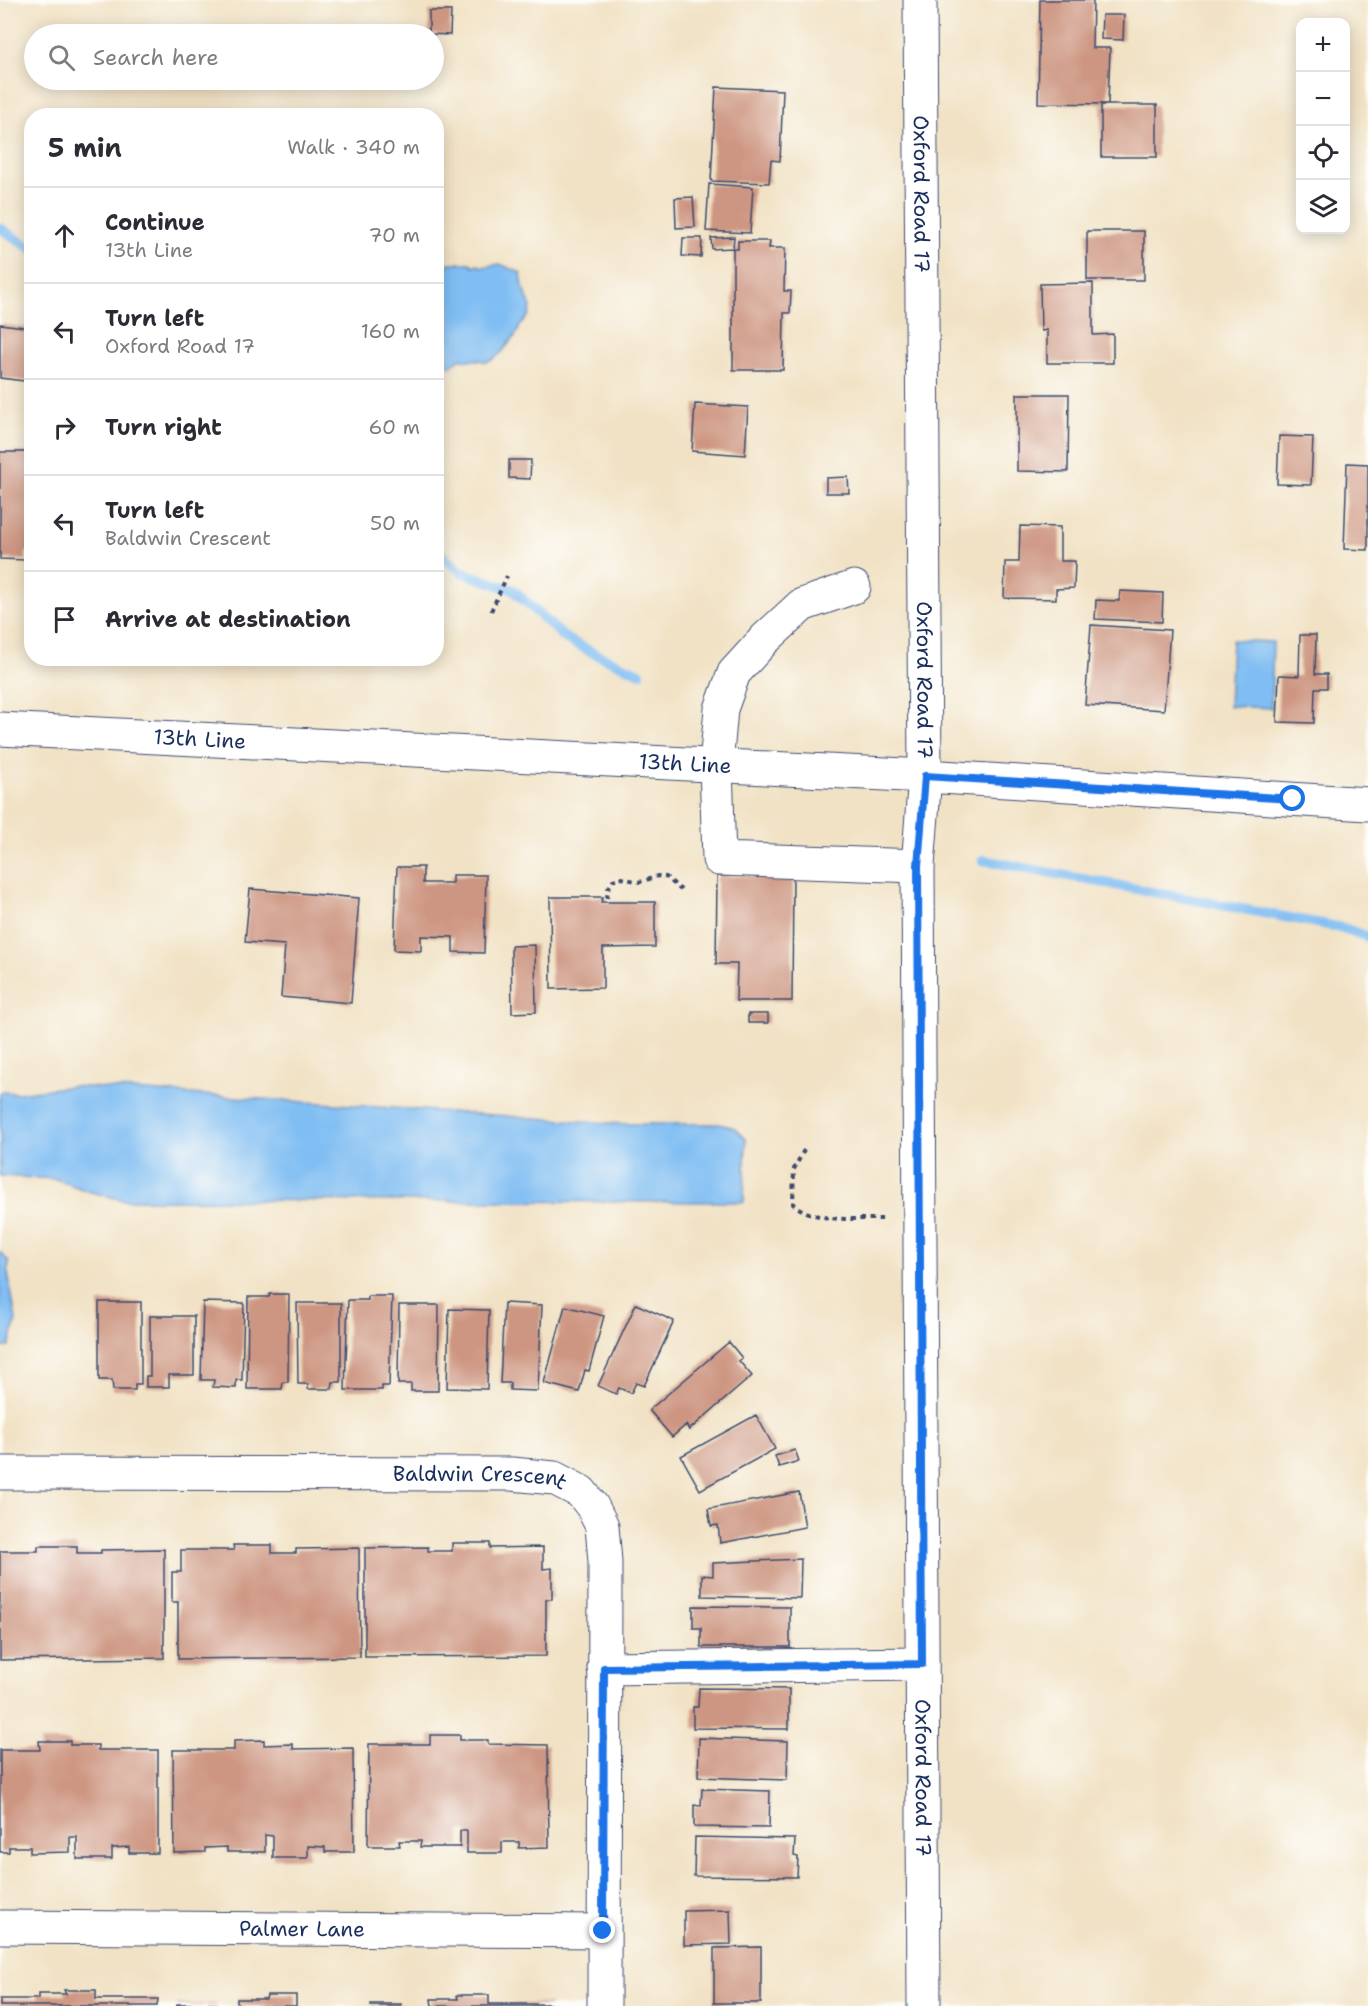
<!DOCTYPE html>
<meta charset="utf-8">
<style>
:root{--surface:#fff;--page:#f2f2f3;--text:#2b2b33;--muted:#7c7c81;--line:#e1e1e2}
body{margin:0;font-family:"Shantell Sans",sans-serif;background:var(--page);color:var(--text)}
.controls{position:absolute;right:18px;top:18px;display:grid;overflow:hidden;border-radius:12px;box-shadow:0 3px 15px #0003}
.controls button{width:54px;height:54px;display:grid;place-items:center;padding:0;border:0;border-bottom:2px solid var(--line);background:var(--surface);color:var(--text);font:30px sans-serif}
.stop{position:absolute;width:18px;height:18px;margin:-14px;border:4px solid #1a73e8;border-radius:50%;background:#fff}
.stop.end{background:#1a73e8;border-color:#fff;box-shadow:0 2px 6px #0008}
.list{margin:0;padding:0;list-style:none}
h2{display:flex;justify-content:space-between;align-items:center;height:78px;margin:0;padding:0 24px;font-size:26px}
h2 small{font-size:20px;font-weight:400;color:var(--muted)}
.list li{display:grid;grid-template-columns:39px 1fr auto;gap:18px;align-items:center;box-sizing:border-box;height:96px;padding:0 24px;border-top:2px solid var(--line)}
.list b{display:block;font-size:22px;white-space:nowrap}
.list p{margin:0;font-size:20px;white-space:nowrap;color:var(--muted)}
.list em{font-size:20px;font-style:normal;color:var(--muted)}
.icon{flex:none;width:33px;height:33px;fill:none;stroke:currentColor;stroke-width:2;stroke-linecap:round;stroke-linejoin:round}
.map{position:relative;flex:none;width:1368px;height:2006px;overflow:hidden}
.search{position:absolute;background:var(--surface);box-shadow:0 3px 15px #0003;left:24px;top:24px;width:420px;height:66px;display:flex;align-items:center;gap:15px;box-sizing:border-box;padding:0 21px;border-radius:33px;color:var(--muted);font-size:22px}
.panel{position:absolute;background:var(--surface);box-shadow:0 3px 15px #0003;left:24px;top:108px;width:420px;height:558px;border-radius:24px}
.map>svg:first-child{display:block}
.water{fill:#7fbdf3;stroke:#4d76a8;stroke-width:1.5}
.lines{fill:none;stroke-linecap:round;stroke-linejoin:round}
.stream{stroke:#7fbdf3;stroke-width:10}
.building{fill:#cd9682}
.minor-casing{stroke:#3b4a6d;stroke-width:35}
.major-casing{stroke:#3b4a6d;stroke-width:35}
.path{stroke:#3b4a6d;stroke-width:4;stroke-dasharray:4.5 4.5;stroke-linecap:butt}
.minor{stroke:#fff;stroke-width:33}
.major{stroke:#fff;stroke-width:33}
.route{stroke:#1a73e8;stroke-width:8}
.labels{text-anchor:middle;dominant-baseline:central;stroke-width:4.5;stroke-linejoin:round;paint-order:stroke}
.street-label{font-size:21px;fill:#1b2f5e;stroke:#fdfcf7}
</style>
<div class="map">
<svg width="1368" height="2006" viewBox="0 0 1368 2006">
<rect width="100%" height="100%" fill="#fdfcf7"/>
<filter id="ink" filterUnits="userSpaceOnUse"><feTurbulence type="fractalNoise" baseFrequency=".0167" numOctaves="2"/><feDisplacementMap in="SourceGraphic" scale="12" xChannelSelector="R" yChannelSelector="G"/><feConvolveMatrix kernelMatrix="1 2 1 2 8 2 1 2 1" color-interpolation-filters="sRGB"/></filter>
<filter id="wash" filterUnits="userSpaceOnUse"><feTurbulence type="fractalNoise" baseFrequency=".008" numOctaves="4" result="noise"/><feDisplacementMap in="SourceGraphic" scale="24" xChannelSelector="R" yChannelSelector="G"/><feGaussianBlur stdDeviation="1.35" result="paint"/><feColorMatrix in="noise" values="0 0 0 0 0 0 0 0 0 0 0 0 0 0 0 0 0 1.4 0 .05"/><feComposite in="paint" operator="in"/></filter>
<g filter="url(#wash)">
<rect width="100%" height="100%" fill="#f1e2c5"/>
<path class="water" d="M449,263H470L474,266L477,264L482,267L500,264L521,273L523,287L531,307L529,315L520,326L517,333L502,352L492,360L486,362L480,360H466L461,358L451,366L442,363L437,365V272L444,273Z
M1232,640L1273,642L1271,708L1229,706Z
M73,1086L623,1124H719L735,1128L746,1139L744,1202L123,1200L87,1191L56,1179L0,1176V1092L18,1093Z
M0,1252L9,1262L8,1273L16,1320L9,1347H0Z"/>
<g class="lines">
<path class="stream" d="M0,228L32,249
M436,550L461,572L513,590L565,638L595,654L640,673
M983,860L1343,928L1368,937"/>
</g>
<g id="blocks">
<path class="building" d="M1040,0H1093L1092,48H1110L1108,104L1038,103Z
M429,11H451L450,35L429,34Z
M1102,15H1124L1123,40L1101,39Z
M716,87L783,90L780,161L771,160L769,183L711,181Z
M1101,105H1157V157H1101Z
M709,184L753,187L750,233L706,231Z
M693,197L695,227L676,228L675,198Z
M1087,231H1144V280H1087Z
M734,237L733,248L738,249V241H770L769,248H785L784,291H791L790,313H784L783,370H733V248L712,249L711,238Z
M683,238H702L701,257L682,256Z
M1093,283V335L1113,334V363H1047V330L1041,331L1040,284Z
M0,324L32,328V382L0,378Z
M1017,394H1069L1068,472L1017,471Z
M695,404L748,407L745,455L692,451Z
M1279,436L1313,437L1311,485L1277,484Z
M0,452H32V552H26V560L0,559Z
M509,460H531L530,479L509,478Z
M1347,463L1368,464V550L1344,549Z
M848,477L849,493H826V478Z
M1020,526L1060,527V561H1075L1074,588L1056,589V599L1004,598L1005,562H1019Z
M1120,591L1163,593L1162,622L1095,619L1096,600L1119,601Z
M1091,625L1170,630L1164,710L1085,705Z
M1300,635H1316L1315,674H1327V688H1315L1314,723L1277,722L1279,675L1299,676Z
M397,867H423V883H452V875H486L484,953L453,952V937L421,936V951L394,950Z
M717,876H793L792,1001H736L737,964H716Z
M250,889L359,898L351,1003L281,997L285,945L245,942Z
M550,897H603L601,902H655V947L603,948V988L551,989Z
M535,945L536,1012L512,1013L511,946Z
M748,1014H768V1023H748Z
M270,1294H289L288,1382H283L282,1389H247L248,1297H269Z
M368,1296H392L389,1386H382V1390H345L348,1300H368Z
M99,1302H141V1384H135V1390H113L112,1380H99Z
M203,1302L244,1303L242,1380H236V1388L213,1387L214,1380H201Z
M297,1303H341V1382H333L332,1389H308V1384H298Z
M504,1303L542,1305L538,1391L510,1390V1383H500Z
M636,1304L674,1321L644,1386L636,1383L631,1393L619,1388L616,1394L598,1386Z
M399,1305H439L438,1391H411V1384H398Z
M565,1306L604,1316L589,1371L585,1370L579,1392L544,1383Z
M449,1309L489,1310L487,1389L447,1388Z
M150,1316H194V1375H169V1387H146V1376H150Z
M729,1342L742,1358L739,1361L752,1376L689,1430L686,1425L672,1437L649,1410Z
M756,1415L775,1449L700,1490L681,1456Z
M795,1450L799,1461L779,1467L775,1456Z
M799,1492L805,1527L720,1543L718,1525L711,1526L708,1509Z
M452,1543H490V1548L543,1547V1569L552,1568V1599H546V1656L365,1657V1548L428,1547V1551H452Z
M233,1545H272V1553H296V1549L359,1548L360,1657L178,1659V1602H172V1572H181V1550H234Z
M38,1546H77V1553H101V1550L164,1549V1658L0,1660V1551H38Z
M801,1559L800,1598L702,1596V1575L713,1576V1563Z
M693,1606L790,1607V1647H701V1628H693Z
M699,1688L789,1689V1729L693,1728V1707H698Z
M430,1735H460V1740H488V1744L548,1745L549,1847L519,1848V1842H502V1853H467V1831H460V1847H420L421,1841H399L400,1846H368L369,1744H430Z
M699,1738L788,1741L787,1780L698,1777Z
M264,1740V1745L293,1744V1749L353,1748L354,1852H325V1847L308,1846V1858H273V1836L265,1835V1852H227V1847L205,1848V1852L174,1853L173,1750H234V1741Z
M39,1741H70V1745H98V1750H158V1853H129V1847L112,1848V1859H77V1837H70V1852L30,1853V1847H9V1852H0V1750H40Z
M702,1789L770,1791L769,1828L694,1827V1805L701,1806Z
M695,1837L795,1839L794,1856L798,1857L797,1877L694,1876Z
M730,1910L731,1944L684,1945V1911Z
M761,1947V2003H714V1948Z
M64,1990H96V1999H158L157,2006H0V1999H38V1994H66Z
M267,1995H296V2006H237V1999H266Z
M457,1995H489V2004H503V2006H432L431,1999H458Z
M177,2004H217V2006H177Z
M371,2004H401V2006H371Z
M505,2004H550V2006H505Z"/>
</g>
</g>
<g filter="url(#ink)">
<use href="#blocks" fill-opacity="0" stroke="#3b4a6d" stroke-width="1.5"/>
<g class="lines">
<defs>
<g id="minor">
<path d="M854,587L802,605L765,639L734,673L721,709L716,765L719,859L918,866"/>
<path d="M925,776L1368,804"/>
<path id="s1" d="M0,1473L512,1474L554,1478L581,1492L592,1506L602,1526L605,1562L604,2006"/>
<path d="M604,1668L922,1664"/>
<path id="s2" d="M0,1927L603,1931"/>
</g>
<g id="major">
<path id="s3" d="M920,0L925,776L918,866L924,2006"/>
<path id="s4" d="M0,729L925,776"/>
</g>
</defs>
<use href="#minor" class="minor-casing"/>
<use href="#major" class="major-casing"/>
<path class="path" d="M491,611L507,576
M607,898L608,889L613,880L622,878L640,882L658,876L666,877L681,890
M804,1150L794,1169L793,1204C817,1224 856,1218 886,1219"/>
<use href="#minor" class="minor"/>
<use href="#major" class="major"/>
</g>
</g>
<g class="lines" filter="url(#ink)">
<path class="route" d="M603,1931L604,1668L922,1664L918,866L925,776L1293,799"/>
</g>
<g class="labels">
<g class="street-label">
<text stroke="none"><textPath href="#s3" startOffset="194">Oxford Road 17</textPath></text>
<text stroke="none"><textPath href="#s3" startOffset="680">Oxford Road 17</textPath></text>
<text stroke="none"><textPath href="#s4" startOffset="200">13th Line</textPath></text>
<text stroke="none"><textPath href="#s4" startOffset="686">13th Line</textPath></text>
<text stroke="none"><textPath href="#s1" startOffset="480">Baldwin Crescent</textPath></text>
<text stroke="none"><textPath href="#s3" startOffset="1778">Oxford Road 17</textPath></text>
<text stroke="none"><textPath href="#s2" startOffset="302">Palmer Lane</textPath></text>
</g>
</g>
</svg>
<div class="controls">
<button>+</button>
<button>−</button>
<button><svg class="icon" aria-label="locate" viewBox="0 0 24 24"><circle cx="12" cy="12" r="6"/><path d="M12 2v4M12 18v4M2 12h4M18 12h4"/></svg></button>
<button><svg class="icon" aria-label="layers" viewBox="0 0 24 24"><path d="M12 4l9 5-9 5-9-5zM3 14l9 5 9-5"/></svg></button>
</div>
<div class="stop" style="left:1293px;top:799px"></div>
<div class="stop end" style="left:603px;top:1931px"></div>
<div class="search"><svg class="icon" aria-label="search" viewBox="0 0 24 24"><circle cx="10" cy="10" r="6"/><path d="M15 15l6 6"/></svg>Search here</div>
<section class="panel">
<h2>5 min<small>Walk · 340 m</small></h2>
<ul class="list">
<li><svg class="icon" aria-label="ahead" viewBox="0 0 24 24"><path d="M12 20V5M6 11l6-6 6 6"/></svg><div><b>Continue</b><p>13th Line</p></div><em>70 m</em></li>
<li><svg class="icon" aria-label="left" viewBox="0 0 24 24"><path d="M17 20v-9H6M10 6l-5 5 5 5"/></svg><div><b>Turn left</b><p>Oxford Road 17</p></div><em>160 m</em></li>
<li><svg class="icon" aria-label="right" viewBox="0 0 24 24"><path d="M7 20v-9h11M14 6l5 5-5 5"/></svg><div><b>Turn right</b></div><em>60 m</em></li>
<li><svg class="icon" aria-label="left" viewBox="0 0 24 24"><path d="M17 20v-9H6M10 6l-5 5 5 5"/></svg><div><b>Turn left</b><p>Baldwin Crescent</p></div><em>50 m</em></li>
<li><svg class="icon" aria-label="arrive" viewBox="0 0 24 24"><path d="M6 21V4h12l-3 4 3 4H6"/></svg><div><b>Arrive at destination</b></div></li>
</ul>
</section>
</div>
